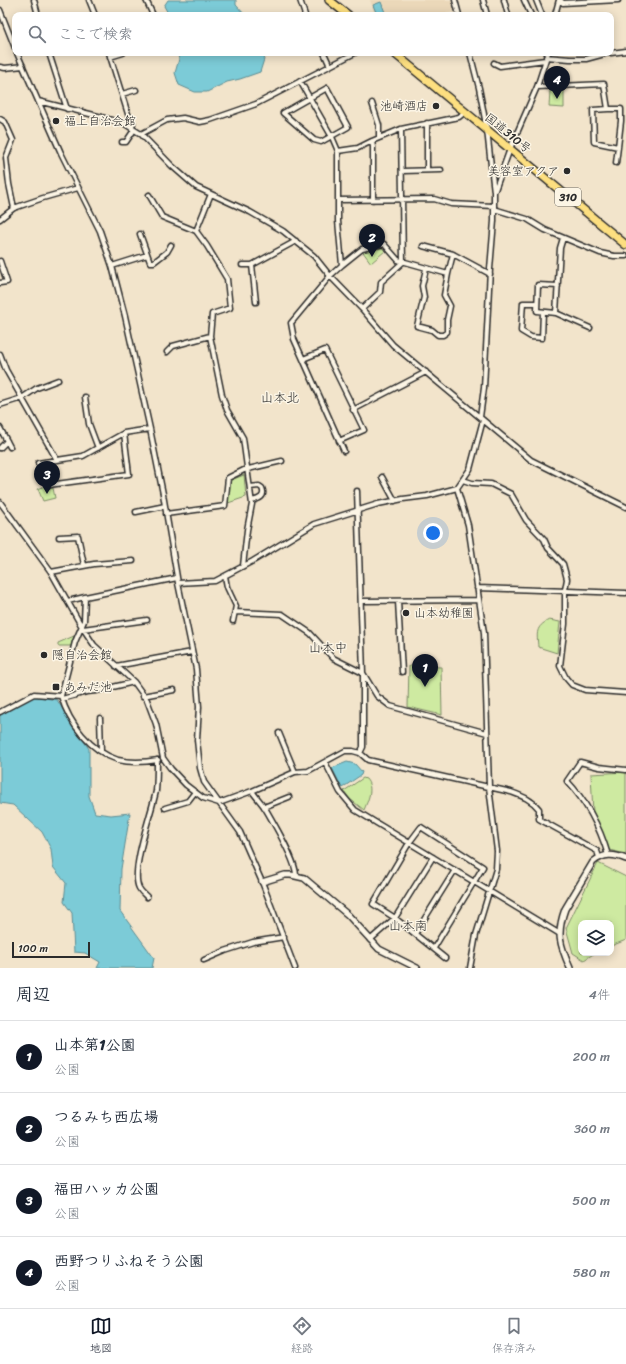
<!DOCTYPE html>
<html lang="ja">
<meta charset="utf-8">
<style>
:root{--surface:#fff;--page:#f6f6f7;--text:#1f2937;--muted:#747a83;--line:#e0e1e3;--accent:#111827}
body{margin:0;font-family:Sriracha,"Klee One",sans-serif;background:var(--page);color:var(--text)}
.controls{position:absolute;right:12px;bottom:12px;display:grid;overflow:hidden;border-radius:8px;box-shadow:0 2px 10px #0003}
.controls button{width:36px;height:36px;display:grid;place-items:center;padding:0;border:0;border-bottom:1px solid var(--line);background:var(--surface);color:var(--text);font:20px sans-serif}
.scale{position:absolute;left:12px;bottom:10px;width:78px;box-sizing:border-box;padding-left:4px;border:2px solid #2b2b2b;border-top:0;font-size:11px;line-height:14px;white-space:nowrap;color:#2b2b2b;-webkit-text-stroke:3px #fcf5e5;paint-order:stroke}
.you{position:absolute;left:433px;top:533px;width:14px;height:14px;margin:-10px;border:3px solid #fff;border-radius:50%;background:#1a73e8;box-shadow:0 0 0 6px #1a73e833}
.badge{display:grid;place-items:center;width:26px;height:26px;border-radius:50%;background:var(--accent);color:#fff;font-size:13px;font-weight:700}
.pin{position:absolute;translate:-50% -33px;filter:drop-shadow(0 1px 2px #0008)}
.pin::after{content:'';position:absolute;top:21px;width:14px;height:12px;background:inherit;clip-path:polygon(0 0,100% 0,50% 100%)}
.list{margin:0;padding:0;list-style:none}
h2{display:flex;justify-content:space-between;align-items:center;height:52px;margin:0;padding:0 16px;font-size:17px}
h2 small{font-size:13px;font-weight:400;color:var(--muted)}
.list li{display:grid;grid-template-columns:26px 1fr auto;gap:12px;align-items:center;box-sizing:border-box;height:72px;padding:0 16px;border-top:1px solid var(--line)}
.list b{display:block;font-size:15px;white-space:nowrap}
.list p{margin:0;font-size:13px;white-space:nowrap;color:var(--muted)}
.list em{font-size:13px;font-style:normal;color:var(--muted)}
.icon{flex:none;width:22px;height:22px;fill:none;stroke:currentColor;stroke-width:2;stroke-linecap:round;stroke-linejoin:round}
.map{position:relative;flex:none;width:626px;height:968px;overflow:hidden}
.search{position:absolute;background:var(--surface);box-shadow:0 2px 10px #0003;left:12px;right:12px;top:12px;height:44px;display:flex;align-items:center;gap:10px;box-sizing:border-box;padding:0 14px;border-radius:8px;color:var(--muted);font-size:15px}
.sheet{height:340px;background:var(--surface)}
nav{display:flex;justify-content:space-around;align-items:center;box-sizing:border-box;height:56px;border-top:1px solid var(--line);background:var(--surface);font-size:11px;color:var(--muted)}
nav a{display:grid;justify-items:center;gap:2px}
nav .on{color:var(--accent)}
.map>svg:first-child{display:block}
.built{fill:#ebd8b9}
.green{fill:#ceeaa1;stroke:#7c8a66}
.water{fill:#7bcbd7;stroke:#5b8b92}
.lines{fill:none;stroke-linecap:round;stroke-linejoin:round}
.minor-casing{stroke:#2b2b2b;stroke-width:7}
.tertiary-casing{stroke:#2b2b2b;stroke-width:8}
.trunk-casing{stroke:#2b2b2b;stroke-width:10}
.minor{stroke:#fcf5e5;stroke-width:4}
.tertiary{stroke:#fcf5e5;stroke-width:5}
.trunk{stroke:#fddf80;stroke-width:7}
.poi-dot{fill:#2b2b2b;stroke:#fcf5e5;stroke-width:1.5}
.labels{text-anchor:middle;dominant-baseline:central;stroke-width:3;stroke-linejoin:round;paint-order:stroke}
.shield{fill:#fcf5e5;stroke:#6a6863;stroke-width:1}
.shield-label{font-size:11px;font-weight:bold;fill:#2b2b2b}
.poi-label{font-size:12px;fill:#2b2b2b;stroke:#fcf5e5;text-anchor:start}
.street-label{font-size:12px;fill:#2b2b2b;stroke:#fcf5e5}
.neighbourhood-label{font-size:13px;fill:#2b2b2b;stroke:#fcf5e5}
</style>
<div class="map">
<svg width="626" height="968" viewBox="0 0 626 968">
<rect width="100%" height="100%" fill="#f2e4cb"/>
<filter id="ink" filterUnits="userSpaceOnUse"><feTurbulence type="fractalNoise" baseFrequency=".025" numOctaves="2"/><feDisplacementMap in="SourceGraphic" scale="8" xChannelSelector="R" yChannelSelector="G"/><feConvolveMatrix kernelMatrix="1 2 1 2 8 2 1 2 1" color-interpolation-filters="sRGB"/></filter>
<g filter="url(#ink)">
<path class="built" d="M370,0H451L454,10L452,12L439,15H375Z"/>
<path class="green" d="M550,90H564V108L549,107Z
M381,247L385,251L371,263L363,252Z
M244,475L246,497L228,503L229,483L231,480Z
M45,486L47,489L53,488L55,498L43,501L38,489Z
M549,620L560,622L557,653L538,647C537,633 535,627 549,620Z
M74,636L71,646H58V643Z
M409,666L441,667L442,715L408,707Z
M626,772V854L609,850L593,813L591,774Z
M363,778L366,779C374,788 368,800 364,810L350,799L344,791Z
M598,863L626,877V940L611,946V923H581V953H595L584,960L573,953L566,928Z"/>
<path class="water" d="M168,0H236V5L245,15H169L164,6Z
M381,2L386,15H377L373,5Z
M177,53H266L260,72L240,79L227,82L207,92H195L179,85L175,73L179,59Z
M33,696L57,700L89,749V796L95,813L111,815L130,813L121,869L120,911L154,958L152,968H97L100,962L85,953L74,952L72,913L64,902L66,883L53,867L51,849L42,832L13,805L0,803V715Z
M347,762L355,764L362,772L361,775L342,788L332,768Z"/>
<g class="lines">
<defs>
<path id="minor" d="M34,0L38,15
M89,0L95,15
M146,0L153,15
M300,0L305,15
M455,0L459,15
M483,0L487,15
M504,0L508,15
M524,0L531,15
M536,0L542,15
M560,0L563,3L618,0
M0,10L15,48
M555,15L559,0
M17,53L61,153L100,231L112,266L125,316L150,429L163,494L178,583L196,669L199,707L197,740L200,768L204,782L240,832L262,882L295,968
M49,53L67,109
M109,53L128,114L133,123L132,128
M324,53L330,66
M470,53L479,88L487,130L494,192V221L490,269L484,388L480,417
M611,53L626,51
M110,57L123,53
M546,57L570,59H586L608,53
M494,63L500,66L545,60
M0,67L5,68L23,66
M300,81L332,137L338,151V221L342,265L330,276L291,323L294,339L344,451
M537,87L604,84L608,109H621V121L618,147L594,142L593,110L608,109
M327,88L348,127L321,142L314,140L283,113Z
M122,94L136,90
M38,101L102,117L125,124L141,134L172,166L196,187L250,212L283,231L314,256L330,276L362,309L393,345L531,460L626,507
M372,103L379,125V138
M0,119L5,122L13,140L6,158L9,184L14,208
M141,134L167,120L183,118L200,122L210,120L256,104L355,53
M372,141L373,147V200
M122,142H126L134,130
M338,151L358,148L372,141L401,129L459,117L465,112
M616,163L618,147
M427,170V123
M402,171L441,170
M495,190L510,149L537,87L548,53
M149,195L162,217L196,231L207,246L227,279L230,308L212,314L210,336L222,395L227,410L243,438L252,504L247,530L243,566
M338,200L434,199L451,204L494,206
M494,209L527,219L545,230L600,253L614,256H626
M0,219L14,208L43,198L78,188
M196,231L211,194
M140,234L150,262H154L167,252L171,245
M423,246L453,254
M0,261L7,282L0,283
M242,265H252L296,241
M252,265L256,302
M342,265L362,249L384,244L398,260L448,274L444,295L450,306L447,320V332L443,335H438L432,330L417,326L424,297L422,286L426,269
M112,266L147,255
M448,274L453,254L490,274
M558,286L538,285L537,311L556,313L590,328
M537,303H523L521,331L531,337L542,338L543,312
M362,309L380,292L381,282L403,262L401,129
M556,313L560,248L563,238
M167,352L173,346L210,336
M0,354L6,370L57,460
M303,359L325,350L364,430L339,441
M85,397L89,424L98,448
M0,405L22,398L37,388L58,380
M353,410L426,372
M0,428L10,447
M124,433L129,474L49,485L38,463L83,456L124,433L150,429
M0,448L7,441
M382,477L395,501
M463,480L472,483L491,484L511,494L526,520L544,539L548,548L563,564L567,579L565,590V624L560,666L566,678L572,685L585,690L626,693
M250,487L259,486L262,488C266,497 259,499 252,501
M457,488L468,525L484,633L489,787L497,851L496,869L476,935L470,968
M357,491L363,673V747L360,753
M0,502L51,572L82,627L94,645L134,682L147,700L156,724L163,758L171,769L186,785L203,798L219,803L252,791L295,772L308,771L345,751H353L360,753L368,760L511,792C522,796 531,799 539,809V819L597,851L599,857
M136,512L165,506
M166,514L225,506L228,478L244,470L282,461
M59,537L78,536L84,565
M51,572L94,564L133,561
M225,576L227,587L236,606L233,621
M178,583L215,581L253,561L314,524L378,504L403,499L427,496L457,488L470,469L483,420
M477,588L626,593
M68,601L85,597
M361,601L479,600
M398,601L402,672
M235,612L282,614L310,633L333,658L363,673L377,696L390,706L487,733
M83,629L147,620
M116,666L192,652
M61,696C69,723 90,751 118,760C131,763 146,762 158,760
M143,696L174,690
M62,699L87,692L96,691L134,682
M0,712L34,694L61,696L75,642L84,621L85,597L177,578
M100,718L101,751
M279,733L295,772
M325,762L340,792L355,810L560,934
M252,791C256,797 261,802 265,808C273,822 297,862 296,876
M264,807L289,797
M165,808L188,801L195,792
M608,855C600,828 586,801 567,781L580,762L599,767L626,770
M147,897C144,894 141,892 139,888C130,870 152,812 156,791C157,781 157,770 157,760
M415,934L455,870
M370,940L395,918L433,857
M434,948L483,867L421,827L409,843L373,904L395,918L445,958
M204,960L225,951L253,942L284,937"/>
<path id="tertiary" d="M262,882L285,875H291L304,878L348,915L379,949L417,968
M570,968C560,945 556,934 565,909L593,862C604,853 614,854 626,859"/>
<path id="trunk" d="M329,0L348,15
M394,53L626,245"/>
</defs>
<use href="#minor" class="minor-casing"/>
<use href="#tertiary" class="tertiary-casing"/>
<use href="#trunk" class="trunk-casing"/>
<use href="#minor" class="minor"/>
<use href="#tertiary" class="tertiary"/>
<use href="#trunk" class="trunk"/>
</g>
</g>
<g class="poi-dot">
<circle cx="436" cy="106" r="4"/>
<circle cx="56" cy="121" r="4"/>
<circle cx="567" cy="171" r="4"/>
<circle cx="406" cy="613" r="4"/>
<circle cx="44" cy="655" r="4"/>
<rect x="52" y="683" width="8" height="8" rx="2"/>
</g>
<g class="labels">
<rect class="shield" x="555" y="188" width="26" height="18" rx="3"/>
<g class="shield-label">
<text x="568" y="197">310</text>
</g>
<g class="poi-label">
<text x="428" y="106" text-anchor="end">池崎酒店</text>
<text x="64" y="121">福上自治会館</text>
<text x="559" y="171" text-anchor="end">美容室アクア</text>
<text x="414" y="613">山本幼稚園</text>
<text x="52" y="655">隠自治会館</text>
<text x="64" y="687">あみだ池</text>
</g>
<g class="street-label">
<text transform="translate(508 133) rotate(39)">国道310号</text>
</g>
<g class="neighbourhood-label">
<text x="280" y="397">山本北</text>
<text x="328" y="647">山本中</text>
<text x="408" y="925">山本南</text>
</g>
</g>
</svg>
<div class="controls">
<button><svg class="icon" aria-label="layers" viewBox="0 0 24 24"><path d="M12 4l9 5-9 5-9-5zM3 14l9 5 9-5"/></svg></button>
</div>
<div class="scale">100 m</div>
<div class="you"></div>
<div class="pin badge" style="left:425px;top:687px">1</div>
<div class="pin badge" style="left:372px;top:257px">2</div>
<div class="pin badge" style="left:47px;top:494px">3</div>
<div class="pin badge" style="left:557px;top:99px">4</div>
<div class="search"><svg class="icon" aria-label="search" viewBox="0 0 24 24"><circle cx="10" cy="10" r="6"/><path d="M15 15l6 6"/></svg>ここで検索</div>
</div>
<section class="sheet">
<h2>周辺<small>4件</small></h2>
<ul class="list">
<li><span class="badge">1</span><div><b>山本第1公園</b><p>公園</p></div><em>200 m</em></li>
<li><span class="badge">2</span><div><b>つるみち西広場</b><p>公園</p></div><em>360 m</em></li>
<li><span class="badge">3</span><div><b>福田ハッカ公園</b><p>公園</p></div><em>500 m</em></li>
<li><span class="badge">4</span><div><b>西野つりふねそう公園</b><p>公園</p></div><em>580 m</em></li>
</ul>
</section>
<nav>
<a class="on"><svg class="icon" aria-label="map" viewBox="0 0 24 24"><path d="M3 6l6-2 6 2 6-2v14l-6 2-6-2-6 2zM9 4v14M15 6v14"/></svg>地図</a>
<a><svg class="icon" aria-label="directions" viewBox="0 0 24 24"><path d="M12 3l9 9-9 9-9-9zM9 14v-3h6M13 9l2 2-2 2"/></svg>経路</a>
<a><svg class="icon" aria-label="saved" viewBox="0 0 24 24"><path d="M7 4h10v16l-5-4-5 4z"/></svg>保存済み</a>
</nav>
